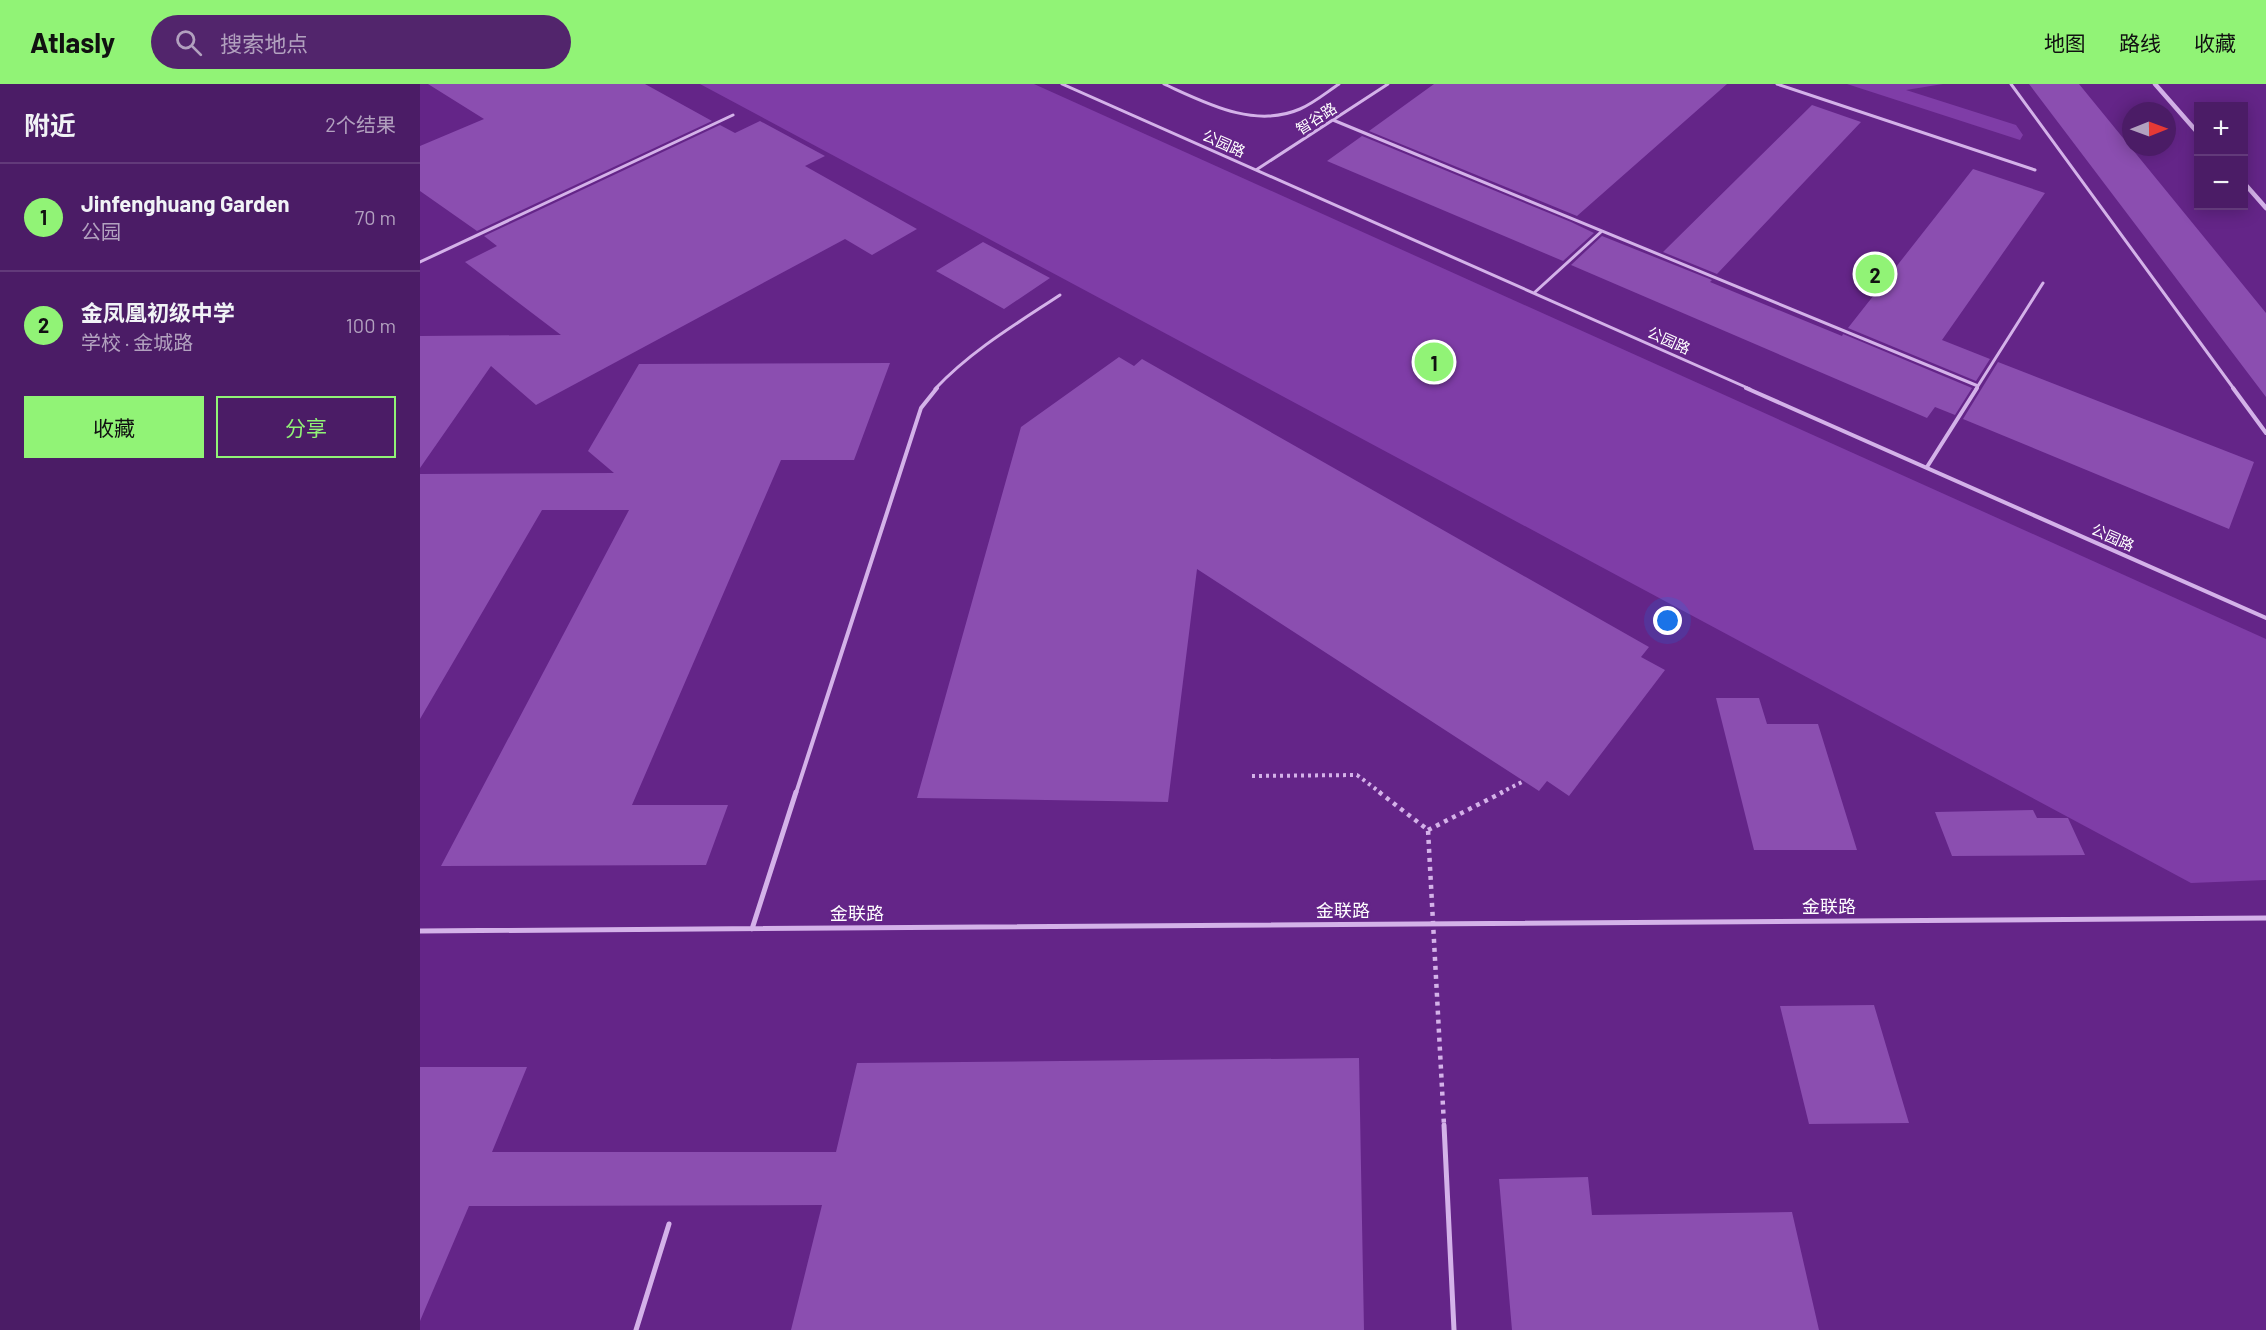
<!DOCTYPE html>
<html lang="zh">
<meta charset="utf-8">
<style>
:root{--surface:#4b1c66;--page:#52256c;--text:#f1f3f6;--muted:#b2a1bf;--line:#623a7a;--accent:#91f376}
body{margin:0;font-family:Barlow,"Noto Sans SC",sans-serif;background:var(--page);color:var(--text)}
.controls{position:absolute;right:18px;top:18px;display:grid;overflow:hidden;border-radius:0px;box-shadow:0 3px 15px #0003}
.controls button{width:54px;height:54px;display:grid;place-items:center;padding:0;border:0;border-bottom:2px solid var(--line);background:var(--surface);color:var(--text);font:30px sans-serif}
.compass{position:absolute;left:1702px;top:18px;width:54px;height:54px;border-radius:50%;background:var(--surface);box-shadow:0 3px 15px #0003;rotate:89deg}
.you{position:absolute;left:1248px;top:537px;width:21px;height:21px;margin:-15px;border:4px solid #fff;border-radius:50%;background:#1a73e8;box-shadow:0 0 0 9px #1a73e833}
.badge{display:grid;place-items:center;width:39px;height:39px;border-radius:50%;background:var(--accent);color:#111;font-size:20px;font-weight:700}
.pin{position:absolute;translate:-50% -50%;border:3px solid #fff;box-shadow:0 2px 6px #0006}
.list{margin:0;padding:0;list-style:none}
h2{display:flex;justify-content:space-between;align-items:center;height:78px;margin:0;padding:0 24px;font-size:26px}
h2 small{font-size:20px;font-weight:400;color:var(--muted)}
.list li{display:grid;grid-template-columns:39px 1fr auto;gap:18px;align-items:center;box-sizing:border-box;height:108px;padding:0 24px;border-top:2px solid var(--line)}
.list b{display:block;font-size:22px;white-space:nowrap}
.list p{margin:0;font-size:20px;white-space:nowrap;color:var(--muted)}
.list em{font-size:20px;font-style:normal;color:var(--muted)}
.actions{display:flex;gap:12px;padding:18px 24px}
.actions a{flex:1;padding:14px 0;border:2px solid var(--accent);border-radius:0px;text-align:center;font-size:21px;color:var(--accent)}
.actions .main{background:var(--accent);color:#111}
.icon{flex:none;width:33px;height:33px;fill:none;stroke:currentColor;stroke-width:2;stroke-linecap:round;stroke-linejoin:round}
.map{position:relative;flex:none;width:1846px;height:1246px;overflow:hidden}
header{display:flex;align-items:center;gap:36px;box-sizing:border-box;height:84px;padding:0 30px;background:var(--accent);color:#111}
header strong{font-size:28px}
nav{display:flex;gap:33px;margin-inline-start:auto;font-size:21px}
.search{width:420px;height:54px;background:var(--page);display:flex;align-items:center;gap:15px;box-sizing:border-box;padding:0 21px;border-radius:33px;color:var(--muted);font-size:22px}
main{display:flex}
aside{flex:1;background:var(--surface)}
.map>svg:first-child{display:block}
.green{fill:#7f3da7}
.building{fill:#8b4eb0}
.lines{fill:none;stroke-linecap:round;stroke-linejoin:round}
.path-far1{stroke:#d4b2e9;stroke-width:4;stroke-dasharray:3 4;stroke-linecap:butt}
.path{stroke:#d4b2e9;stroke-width:4.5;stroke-dasharray:4 5;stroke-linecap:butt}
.service-far2{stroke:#d4b2e9;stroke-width:3}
.service-far1{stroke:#d4b2e9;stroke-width:4}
.service{stroke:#d4b2e9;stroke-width:5}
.minor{stroke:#d4b2e9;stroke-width:4.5}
.path-bridge-far1{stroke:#d4b2e9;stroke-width:4;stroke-dasharray:3 4;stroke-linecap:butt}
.path-bridge{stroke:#d4b2e9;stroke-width:4.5;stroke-dasharray:4 5;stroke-linecap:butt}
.labels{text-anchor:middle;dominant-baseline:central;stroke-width:5;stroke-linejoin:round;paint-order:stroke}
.far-street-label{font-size:15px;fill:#fff;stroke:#642588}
.street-label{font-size:18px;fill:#fff;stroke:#642588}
</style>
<header>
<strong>Atlasly</strong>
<div class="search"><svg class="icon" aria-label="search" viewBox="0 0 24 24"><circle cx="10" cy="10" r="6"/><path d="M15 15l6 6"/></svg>搜索地点</div>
<nav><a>地图</a><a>路线</a><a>收藏</a></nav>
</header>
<main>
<aside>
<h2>附近<small>2个结果</small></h2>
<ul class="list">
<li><span class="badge">1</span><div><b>Jinfenghuang Garden</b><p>公园</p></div><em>70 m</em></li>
<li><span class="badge">2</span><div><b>金凤凰初级中学</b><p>学校 · 金城路</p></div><em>100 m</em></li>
</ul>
<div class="actions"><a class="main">收藏</a><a>分享</a></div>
</aside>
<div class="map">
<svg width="1846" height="1246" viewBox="0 0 1846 1246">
<rect width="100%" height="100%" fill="#642588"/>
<path class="green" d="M280,0H614L1846,555V796L1771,799Z
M1427,0H1523L1486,6L1596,41L1603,51L1600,56Z"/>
<path class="building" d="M8,0H225L292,37L57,147L0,107V62L64,35Z
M1014,0H1307L1157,132L949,47Z
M1609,0H1659L1846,229V313Z
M1392,21L1441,38L1297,190L1243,168Z
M340,37L405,72L385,82L497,145L452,171L425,155L116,321L71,282L0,384V252L141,251L45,178L77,162L64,152L300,41L315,49Z
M942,52L1151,138L1174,149L1143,177L907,77Z
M1553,85L1625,109L1522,256L1570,275L1556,297L1428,244Z
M1182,152L1292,196L1290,198L1422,252L1423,250L1552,304L1535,331L1515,323L1507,334L1151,181Z
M563,158L630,194L584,225L516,187Z
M699,273L714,282L722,275L1229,563L1221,573L1245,586L1149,712L1127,697L1119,707L777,485L748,718L497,714L601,343Z
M1578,278L1834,378L1809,445L1543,335Z
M470,279L434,376H361L212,721H308L286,781L21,782L209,426H122L0,635V390L194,389L168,367L219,280Z
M1296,614H1339L1347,640H1398L1437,766H1334Z
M1613,726L1617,734H1648L1665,771L1532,772L1515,728Z
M1454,921L1489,1039L1389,1040L1360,922Z
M939,974L944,1246H371L402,1121L49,1122L0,1237V983H107L72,1068H416L437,979Z
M1168,1093L1172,1131L1372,1128L1399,1246H1092L1079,1095Z"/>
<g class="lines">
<path class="path-far1" d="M1080,709L1104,697"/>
<path class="path" d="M1008,746L1083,708"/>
<path class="service-far2" d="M642,0L1330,305
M744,0C786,19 834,45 880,25C894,19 907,8 919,0
M1357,0L1615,86
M1591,0L1814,305
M913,36L1558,302
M836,86L968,0
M0,178L313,31
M1114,209L1182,147
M515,305C552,266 596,240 640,211
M1556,305L1623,199"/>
<path class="service-far1" d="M1326,304L1846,534
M1813,304L1846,349
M1507,383L1557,304
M376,709L501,324L517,304"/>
<path class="service" d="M332,845L376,708
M0,847L1846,834
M1024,1041L1034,1246
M216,1246L249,1140"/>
<path class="minor" d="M1735,0L1778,49
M1824,99L1846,124"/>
<path class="path-bridge-far1" d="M832,692L937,691L961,709"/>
<path class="path-bridge" d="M959,708L1008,746L1024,1041"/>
</g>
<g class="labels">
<g class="far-street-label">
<text transform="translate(896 34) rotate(-33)">智谷路</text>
<text transform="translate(804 59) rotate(24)">公园路</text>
<text transform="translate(1249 256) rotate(24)">公园路</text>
<text transform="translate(1693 453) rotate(24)">公园路</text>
</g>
<g class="street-label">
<text x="1409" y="822">金联路</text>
<text x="923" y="826">金联路</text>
<text x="437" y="829">金联路</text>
</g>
</g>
</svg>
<div class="controls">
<button>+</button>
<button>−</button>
</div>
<svg class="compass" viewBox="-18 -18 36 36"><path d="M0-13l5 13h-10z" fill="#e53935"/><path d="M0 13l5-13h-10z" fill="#b2a1bf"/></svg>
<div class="you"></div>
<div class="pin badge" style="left:1014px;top:278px">1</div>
<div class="pin badge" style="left:1455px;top:190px">2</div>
</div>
</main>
